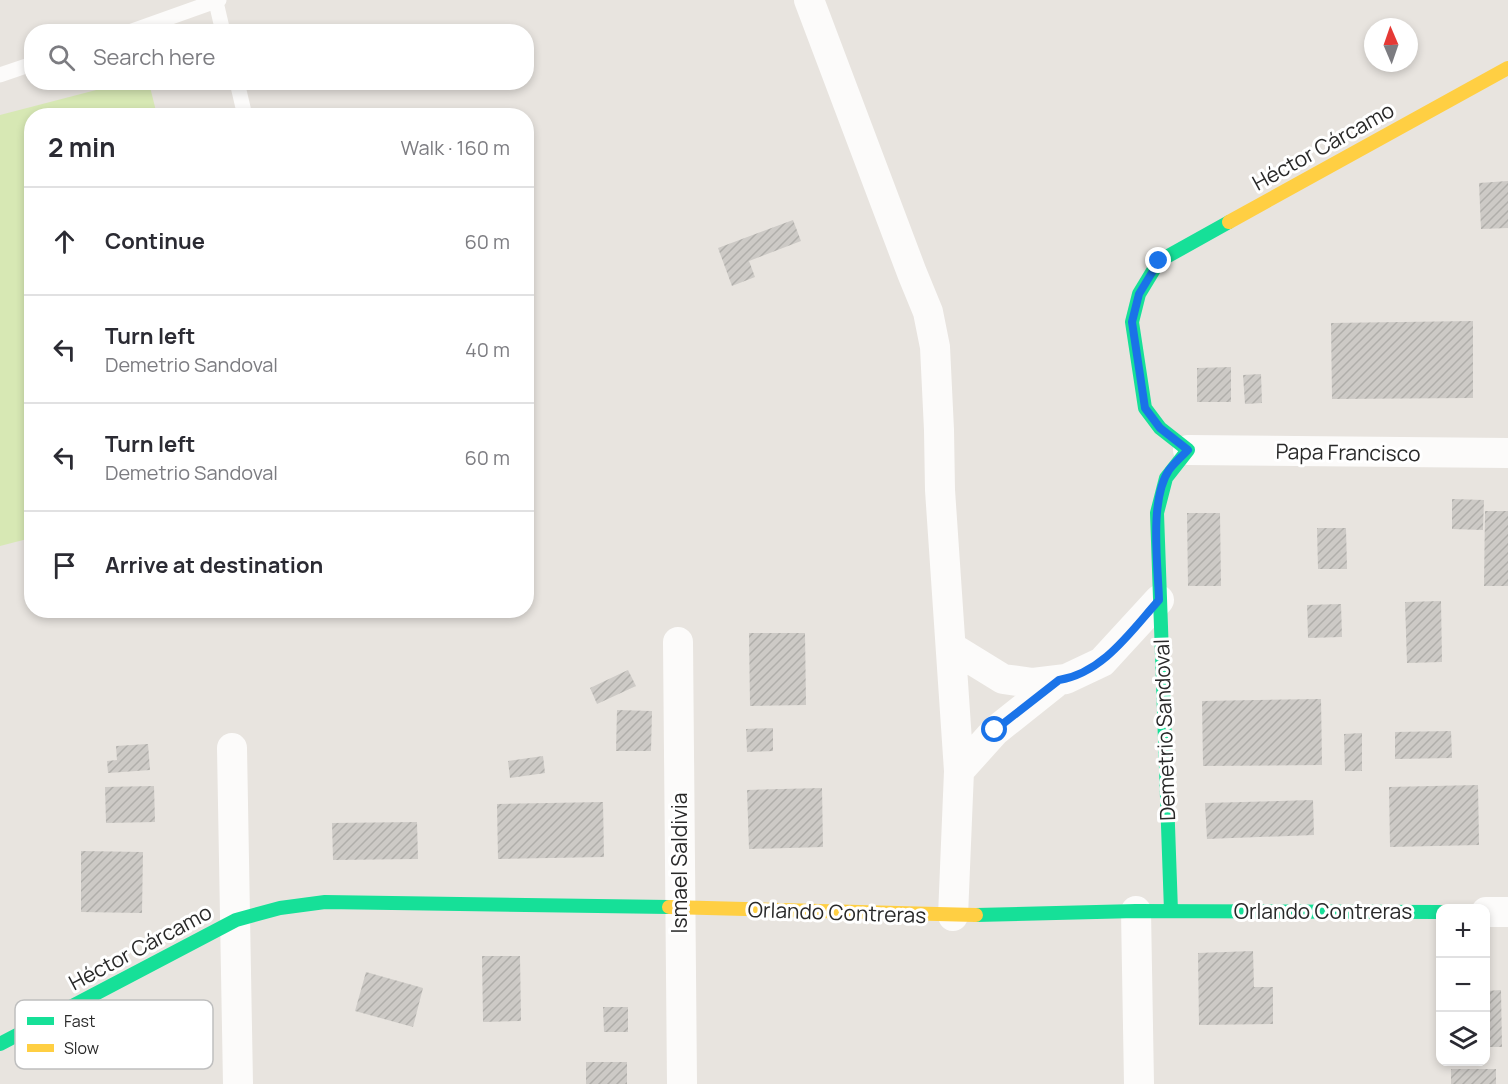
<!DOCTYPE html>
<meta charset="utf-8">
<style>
:root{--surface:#fff;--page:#f2f2f3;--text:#2b2b33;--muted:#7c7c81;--line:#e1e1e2}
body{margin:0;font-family:Manrope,sans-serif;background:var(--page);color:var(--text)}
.controls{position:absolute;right:18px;bottom:18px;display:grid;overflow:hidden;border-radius:12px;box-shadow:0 3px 9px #0003}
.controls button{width:54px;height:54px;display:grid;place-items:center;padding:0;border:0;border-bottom:2px solid var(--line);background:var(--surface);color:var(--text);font:30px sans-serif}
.compass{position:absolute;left:1364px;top:18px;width:54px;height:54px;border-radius:50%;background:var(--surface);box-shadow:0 3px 9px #0003;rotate:358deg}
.stop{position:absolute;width:18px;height:18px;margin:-14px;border:4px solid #1a73e8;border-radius:50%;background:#fff}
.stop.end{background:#1a73e8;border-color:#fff;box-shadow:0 2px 6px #0008}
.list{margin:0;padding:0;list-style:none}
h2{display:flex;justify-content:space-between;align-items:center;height:78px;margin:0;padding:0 24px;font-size:26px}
h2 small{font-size:20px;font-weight:400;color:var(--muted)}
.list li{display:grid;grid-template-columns:39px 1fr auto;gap:18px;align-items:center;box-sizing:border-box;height:108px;padding:0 24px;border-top:2px solid var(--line)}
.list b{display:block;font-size:22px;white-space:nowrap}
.list p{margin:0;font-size:20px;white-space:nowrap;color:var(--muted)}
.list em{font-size:20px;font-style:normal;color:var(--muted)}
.icon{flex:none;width:33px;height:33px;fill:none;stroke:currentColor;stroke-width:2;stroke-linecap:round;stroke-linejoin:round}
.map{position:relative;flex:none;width:1508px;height:1084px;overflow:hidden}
.search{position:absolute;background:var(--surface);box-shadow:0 3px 9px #0003;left:24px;top:24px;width:510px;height:66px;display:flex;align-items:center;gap:15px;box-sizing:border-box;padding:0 21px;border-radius:24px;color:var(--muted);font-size:22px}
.panel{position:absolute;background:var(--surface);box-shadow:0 3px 9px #0003;left:24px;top:108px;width:510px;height:510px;border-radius:24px}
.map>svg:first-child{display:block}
.pitch{fill:#d7e8b4}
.building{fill:url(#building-hatch)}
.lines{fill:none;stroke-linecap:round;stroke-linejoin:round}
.lane{stroke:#fcfbfa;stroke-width:15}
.street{stroke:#fcfbfa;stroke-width:30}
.fast{stroke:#16e098;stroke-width:14}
.slow{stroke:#ffcf43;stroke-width:14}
.route{stroke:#1a73e8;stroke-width:8}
.labels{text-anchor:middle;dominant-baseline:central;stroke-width:6;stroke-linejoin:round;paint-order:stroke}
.street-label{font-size:21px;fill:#292929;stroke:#fff}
.key{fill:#fff;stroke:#bfbfbf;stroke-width:1.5}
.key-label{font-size:16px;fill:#292929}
</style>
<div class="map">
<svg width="1508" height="1084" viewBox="0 0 1508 1084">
<defs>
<pattern id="building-hatch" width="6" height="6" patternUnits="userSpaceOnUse" patternTransform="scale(1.5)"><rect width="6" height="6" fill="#cdcac6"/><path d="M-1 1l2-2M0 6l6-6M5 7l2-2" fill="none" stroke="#b0aeaa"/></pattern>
</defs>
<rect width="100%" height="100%" fill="#e8e4df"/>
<path class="pitch" d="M127,82L149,83L157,115L32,116L31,538L0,546V115Z"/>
<path class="building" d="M1508,181V228L1481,229L1479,183Z
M793,220L801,241L749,261L755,277L732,286L718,248Z
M1473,321V398L1332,399L1331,323Z
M1231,367V402H1197V368Z
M1261,374L1262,403L1245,404L1243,375Z
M1452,499L1484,500L1483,530L1452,529Z
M1485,511H1508V586H1484Z
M1187,513H1220L1221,586H1188Z
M1317,528H1346L1347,569H1318Z
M1441,601L1442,662L1407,663L1405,602Z
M1341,604L1342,637L1308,638L1307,605Z
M749,633H805L806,705L750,706Z
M628,670L636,686L597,704L590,688Z
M1321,699L1322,765L1203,766L1202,701Z
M617,710L652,711L651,751H616Z
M773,728V751L747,752L746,729Z
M1451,731L1452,758L1395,759V732Z
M1362,733V771H1345L1344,734Z
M148,744L150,770L108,773L107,761L117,760L116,746Z
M543,756L545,773L510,778L508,761Z
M1478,785L1479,845L1390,847L1389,787Z
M154,786L155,822L106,823L105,787Z
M822,788L823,847L749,849L747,790Z
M1313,800L1314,835L1207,839L1205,803Z
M603,802L604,857L498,859L497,804Z
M417,822L418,859L333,860L332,823Z
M81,851L143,852L142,913L81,912Z
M1253,951L1254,987H1273V1024L1199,1025L1198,953Z
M482,956H520L521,1021L483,1022Z
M366,972L423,988L413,1027L355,1011Z
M1501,990L1502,1047H1486V991Z
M603,1007H628V1032H604Z
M586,1062H627V1084H586Z
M1451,1069H1496V1084H1451Z"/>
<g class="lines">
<path class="lane" d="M216,2L223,32
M129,32L219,0
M0,75L32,64
M237,82L245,116"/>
<path class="street" d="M809,0L912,273L928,312L935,347L939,430L940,490L959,771L953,916
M1188,450L1508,453
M678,642L682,1084
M951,647L1003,679L1033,683L1066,679L1102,662L1159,600
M232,748L238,1084
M959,771L995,731L1059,680
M1136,911L1139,1084
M1486,912H1508"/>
<path class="fast" d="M1171,911L1157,513L1166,478L1188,450L1160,428L1145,408L1132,322L1139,294L1159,261L1229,222
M976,915L1136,911L1440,912
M0,1044L236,920L280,908L325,902L669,907"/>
<path class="slow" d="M1229,222L1508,68
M669,907L976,915"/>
</g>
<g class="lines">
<path class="route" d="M995,730L1059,680C1103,673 1131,631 1159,600C1158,565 1149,500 1169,470C1174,463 1182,456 1188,450L1160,428L1145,408L1132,322L1139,294L1159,261"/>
</g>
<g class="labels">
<g class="street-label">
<text transform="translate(1323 146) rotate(-29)">Héctor Cárcamo</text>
<text transform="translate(1348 452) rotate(1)">Papa Francisco</text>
<text transform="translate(1164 730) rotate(-92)">Demetrio Sandoval</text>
<text transform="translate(679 863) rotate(-90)">Ismael Saldivia</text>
<text x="1323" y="911">Orlando Contreras</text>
<text transform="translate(837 912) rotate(2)">Orlando Contreras</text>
<text transform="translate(140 947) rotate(-28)">Héctor Cárcamo</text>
</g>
</g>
<rect x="15" y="1000" width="198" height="69" rx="9" class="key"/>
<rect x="27" y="1017" width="27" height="8" fill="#16e098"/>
<rect x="27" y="1044" width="27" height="8" fill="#ffcf43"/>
<g class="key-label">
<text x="64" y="1027">Fast</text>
<text x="64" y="1054">Slow</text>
</g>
</svg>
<div class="controls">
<button>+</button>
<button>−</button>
<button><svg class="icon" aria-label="layers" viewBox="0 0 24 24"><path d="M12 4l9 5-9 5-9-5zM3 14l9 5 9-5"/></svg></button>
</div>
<svg class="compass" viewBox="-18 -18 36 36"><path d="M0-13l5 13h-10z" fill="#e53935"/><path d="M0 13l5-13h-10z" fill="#7c7c81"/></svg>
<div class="stop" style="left:995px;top:730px"></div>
<div class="stop end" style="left:1159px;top:261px"></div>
<div class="search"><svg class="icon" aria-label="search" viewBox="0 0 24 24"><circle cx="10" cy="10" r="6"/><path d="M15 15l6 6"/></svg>Search here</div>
<section class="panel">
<h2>2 min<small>Walk · 160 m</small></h2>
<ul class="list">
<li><svg class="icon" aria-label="ahead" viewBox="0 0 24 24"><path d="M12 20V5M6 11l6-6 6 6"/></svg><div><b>Continue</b></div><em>60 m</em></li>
<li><svg class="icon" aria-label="left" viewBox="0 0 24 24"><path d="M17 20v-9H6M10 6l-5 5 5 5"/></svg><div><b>Turn left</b><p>Demetrio Sandoval</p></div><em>40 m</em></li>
<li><svg class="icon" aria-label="left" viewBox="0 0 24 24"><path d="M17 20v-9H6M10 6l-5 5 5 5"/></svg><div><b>Turn left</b><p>Demetrio Sandoval</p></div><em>60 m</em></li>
<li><svg class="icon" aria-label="arrive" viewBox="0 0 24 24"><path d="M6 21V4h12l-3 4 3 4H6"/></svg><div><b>Arrive at destination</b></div></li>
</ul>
</section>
</div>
